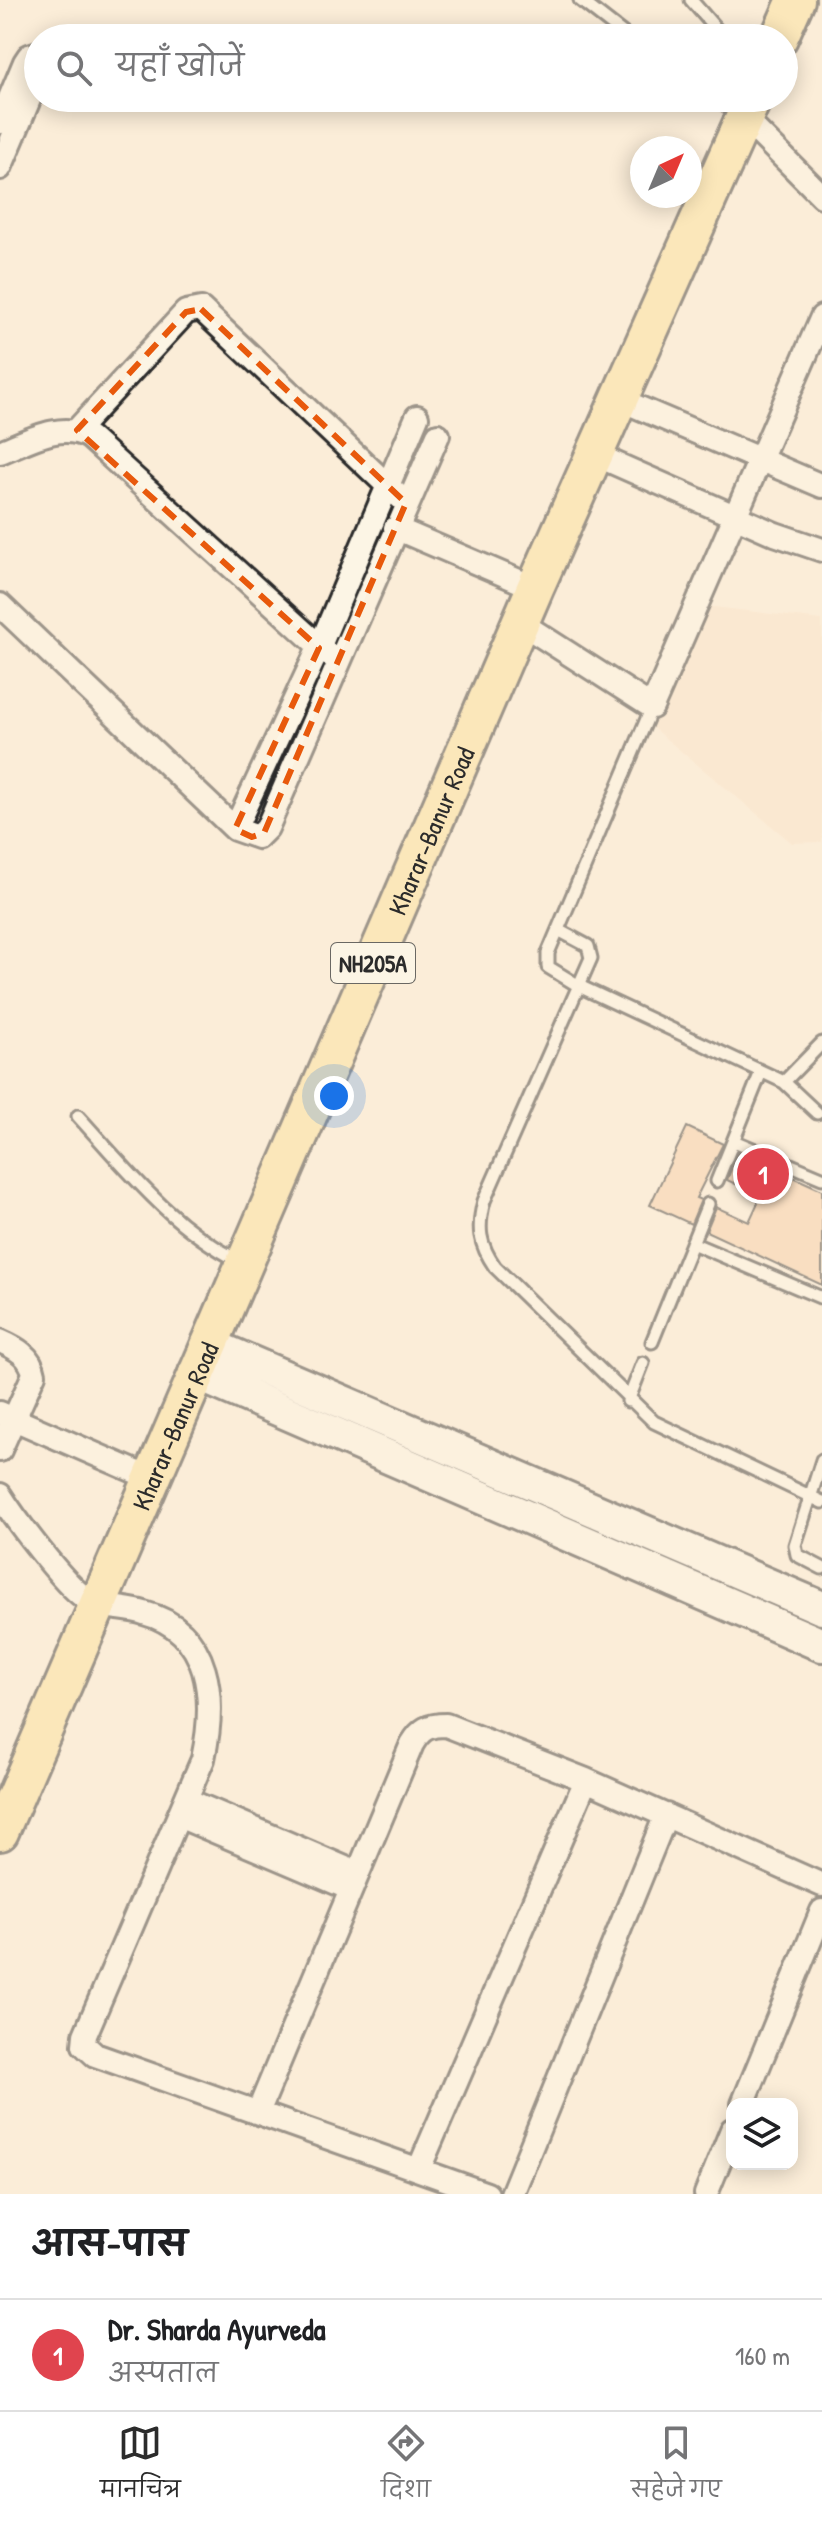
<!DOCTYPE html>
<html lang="hi">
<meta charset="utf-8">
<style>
:root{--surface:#fff;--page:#f2f2f2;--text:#202124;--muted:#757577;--line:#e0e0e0;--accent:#2b2b2b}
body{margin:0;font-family:"Patrick Hand","Playpen Sans Deva",sans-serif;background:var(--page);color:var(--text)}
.controls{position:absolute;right:24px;bottom:24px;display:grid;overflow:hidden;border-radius:16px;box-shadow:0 4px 20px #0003}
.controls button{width:72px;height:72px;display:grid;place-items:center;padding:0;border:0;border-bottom:2px solid var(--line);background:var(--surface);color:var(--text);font:40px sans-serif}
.compass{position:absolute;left:630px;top:136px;width:72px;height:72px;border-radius:50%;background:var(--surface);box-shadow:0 4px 20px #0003;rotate:44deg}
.you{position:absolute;left:334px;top:1096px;width:28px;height:28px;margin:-20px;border:6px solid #fff;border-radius:50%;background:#1a73e8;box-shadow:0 0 0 12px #1a73e833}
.badge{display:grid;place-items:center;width:52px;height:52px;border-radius:50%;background:var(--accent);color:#fff;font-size:26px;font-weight:700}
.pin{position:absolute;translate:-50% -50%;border:4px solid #fff;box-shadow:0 2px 8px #0006}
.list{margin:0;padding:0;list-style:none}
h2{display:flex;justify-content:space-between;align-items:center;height:104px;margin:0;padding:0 32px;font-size:34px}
h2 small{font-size:26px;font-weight:400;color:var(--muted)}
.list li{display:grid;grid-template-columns:52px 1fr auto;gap:24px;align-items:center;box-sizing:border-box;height:112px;padding:0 32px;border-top:2px solid var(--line)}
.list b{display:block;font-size:30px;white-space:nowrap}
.list p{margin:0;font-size:26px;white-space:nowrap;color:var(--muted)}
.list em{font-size:26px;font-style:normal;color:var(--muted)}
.icon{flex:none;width:44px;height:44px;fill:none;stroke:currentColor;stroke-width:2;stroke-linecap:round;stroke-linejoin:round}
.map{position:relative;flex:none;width:822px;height:2194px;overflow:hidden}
.search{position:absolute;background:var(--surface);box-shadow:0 4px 20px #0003;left:24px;right:24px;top:24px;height:88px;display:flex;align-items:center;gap:20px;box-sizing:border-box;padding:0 28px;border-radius:44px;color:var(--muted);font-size:30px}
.sheet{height:216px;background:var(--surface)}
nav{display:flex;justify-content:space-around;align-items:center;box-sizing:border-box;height:112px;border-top:2px solid var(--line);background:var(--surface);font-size:22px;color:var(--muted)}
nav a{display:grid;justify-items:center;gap:4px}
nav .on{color:var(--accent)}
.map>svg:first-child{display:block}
.built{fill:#f9e3c8}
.building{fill:#f5cca4;stroke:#2b2b2b;stroke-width:2}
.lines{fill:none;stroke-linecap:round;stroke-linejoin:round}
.service-casing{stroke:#2b2b2b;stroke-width:17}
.minor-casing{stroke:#2b2b2b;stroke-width:28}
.secondary-casing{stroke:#2b2b2b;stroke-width:38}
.trunk-casing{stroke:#2b2b2b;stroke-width:42}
.service{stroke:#fcf5e5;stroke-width:11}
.minor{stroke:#fcf5e5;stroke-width:22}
.secondary{stroke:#fcf5e5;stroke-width:32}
.trunk{stroke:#fbdf96;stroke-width:36}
.marked{fill:none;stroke:#e8590c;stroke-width:6;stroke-dasharray:16 10;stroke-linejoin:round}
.labels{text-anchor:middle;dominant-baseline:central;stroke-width:6;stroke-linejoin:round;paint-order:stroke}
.shield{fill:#fcf5e5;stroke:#6a6863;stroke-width:2}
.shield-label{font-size:24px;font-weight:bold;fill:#2b2b2b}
.street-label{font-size:26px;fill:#2b2b2b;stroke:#fcf5e5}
</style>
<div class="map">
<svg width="822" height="2194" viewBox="0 0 822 2194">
<rect width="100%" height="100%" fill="#fbedd8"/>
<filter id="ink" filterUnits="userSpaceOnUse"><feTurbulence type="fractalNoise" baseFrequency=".0125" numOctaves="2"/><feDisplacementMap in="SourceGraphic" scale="16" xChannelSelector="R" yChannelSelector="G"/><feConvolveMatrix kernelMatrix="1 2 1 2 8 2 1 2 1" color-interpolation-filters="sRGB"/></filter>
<g filter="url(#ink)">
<path class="built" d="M698,605L822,620V842L792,843L648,724Z"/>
<path class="building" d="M687,1127L723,1144L696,1198L701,1200L691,1224L650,1205Z
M738,1152L822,1190V1285L706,1231L716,1207L749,1222L761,1196L727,1180Z"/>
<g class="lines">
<defs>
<path id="service" d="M580,0L629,38
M691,0L724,38
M715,98L740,115
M652,707L548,953V967L579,986L784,1082L822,1043
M558,930L588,946L591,958L484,1201C477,1228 479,1244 495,1267L654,1422L822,1502
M784,1082L817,1113
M78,1116C128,1171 172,1227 239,1261
M734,1141L822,1178
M717,1181L761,1072
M692,1243L822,1298
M652,1342L708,1204
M628,1401L643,1363
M822,1460L795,1545L797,1555L822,1568"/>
<path id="minor" d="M744,118L822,196
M0,122L25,62L29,56L38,53
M0,168L38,78
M621,400L822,486
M77,430L186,312L201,309L406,503
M0,452C28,441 61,421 89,437L329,655
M596,455L775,534L822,550
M395,528L535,588
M0,605L235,829L258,837L267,828L438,435
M521,623L652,707L822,317
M235,829L319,648L417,417
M0,1341C16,1348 31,1356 34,1374L0,1450
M0,1413L150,1478
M0,1495C15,1519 63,1583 85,1598C101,1609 126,1607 144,1613C212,1631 216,1700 203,1759L85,2035L84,2045L95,2055L487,2194
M187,1800L357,1873
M179,1816L351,1889
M743,2104L822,1911
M259,2110L412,1744C421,1729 428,1725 446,1725L586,1780L822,1885
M419,2169L586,1780
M512,2194L666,1815
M706,2194L732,2130"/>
<path id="secondary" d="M208,1344L822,1608
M195,1373L822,1645"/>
<g id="trunk">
<path d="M779,38L796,0"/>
<path id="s1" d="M0,1832L535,588L753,98"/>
</g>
</defs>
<use href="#service" class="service-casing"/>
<use href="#minor" class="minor-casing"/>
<use href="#secondary" class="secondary-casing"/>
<use href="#trunk" class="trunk-casing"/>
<use href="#service" class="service"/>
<use href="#minor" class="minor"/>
<use href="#secondary" class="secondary"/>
<use href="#trunk" class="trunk"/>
</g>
</g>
<path d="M0 0H822V2194H0ZM201,309L406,503L264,833L252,837L235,829L319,648L77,430L186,312Z" fill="#fbedd8" fill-opacity=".55" fill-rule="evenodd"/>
<path class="marked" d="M201,309L406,503L264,833L252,837L235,829L319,648L77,430L186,312Z"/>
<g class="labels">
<rect class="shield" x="331" y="943" width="84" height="40" rx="6"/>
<g class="shield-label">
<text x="373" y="963">NH205A</text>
</g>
<g class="street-label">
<text stroke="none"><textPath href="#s1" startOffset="1090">Kharar-Banur Road</textPath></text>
<text stroke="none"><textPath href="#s1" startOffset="442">Kharar-Banur Road</textPath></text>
</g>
</g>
</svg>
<div class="controls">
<button><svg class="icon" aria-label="layers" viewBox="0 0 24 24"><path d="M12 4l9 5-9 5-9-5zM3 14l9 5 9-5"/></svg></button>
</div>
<svg class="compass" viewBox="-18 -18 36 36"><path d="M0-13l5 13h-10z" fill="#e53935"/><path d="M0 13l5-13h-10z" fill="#757577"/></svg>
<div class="you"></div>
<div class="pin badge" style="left:763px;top:1174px;background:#e0444e">1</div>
<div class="search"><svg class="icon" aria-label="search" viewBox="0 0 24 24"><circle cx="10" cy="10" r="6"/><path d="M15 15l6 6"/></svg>यहाँ खोजें</div>
</div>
<section class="sheet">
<h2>आस-पास<small></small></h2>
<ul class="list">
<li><span class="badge" style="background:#e0444e">1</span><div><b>Dr. Sharda Ayurveda</b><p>अस्पताल</p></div><em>160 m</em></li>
</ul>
</section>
<nav>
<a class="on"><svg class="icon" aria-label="map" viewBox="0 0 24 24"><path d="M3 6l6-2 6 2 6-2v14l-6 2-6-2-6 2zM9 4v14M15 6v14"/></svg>मानचित्र</a>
<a><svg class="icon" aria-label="directions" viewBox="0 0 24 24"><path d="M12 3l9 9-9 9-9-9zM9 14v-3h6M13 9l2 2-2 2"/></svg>दिशा</a>
<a><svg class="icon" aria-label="saved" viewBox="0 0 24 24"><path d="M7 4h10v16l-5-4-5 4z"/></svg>सहेजे गए</a>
</nav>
